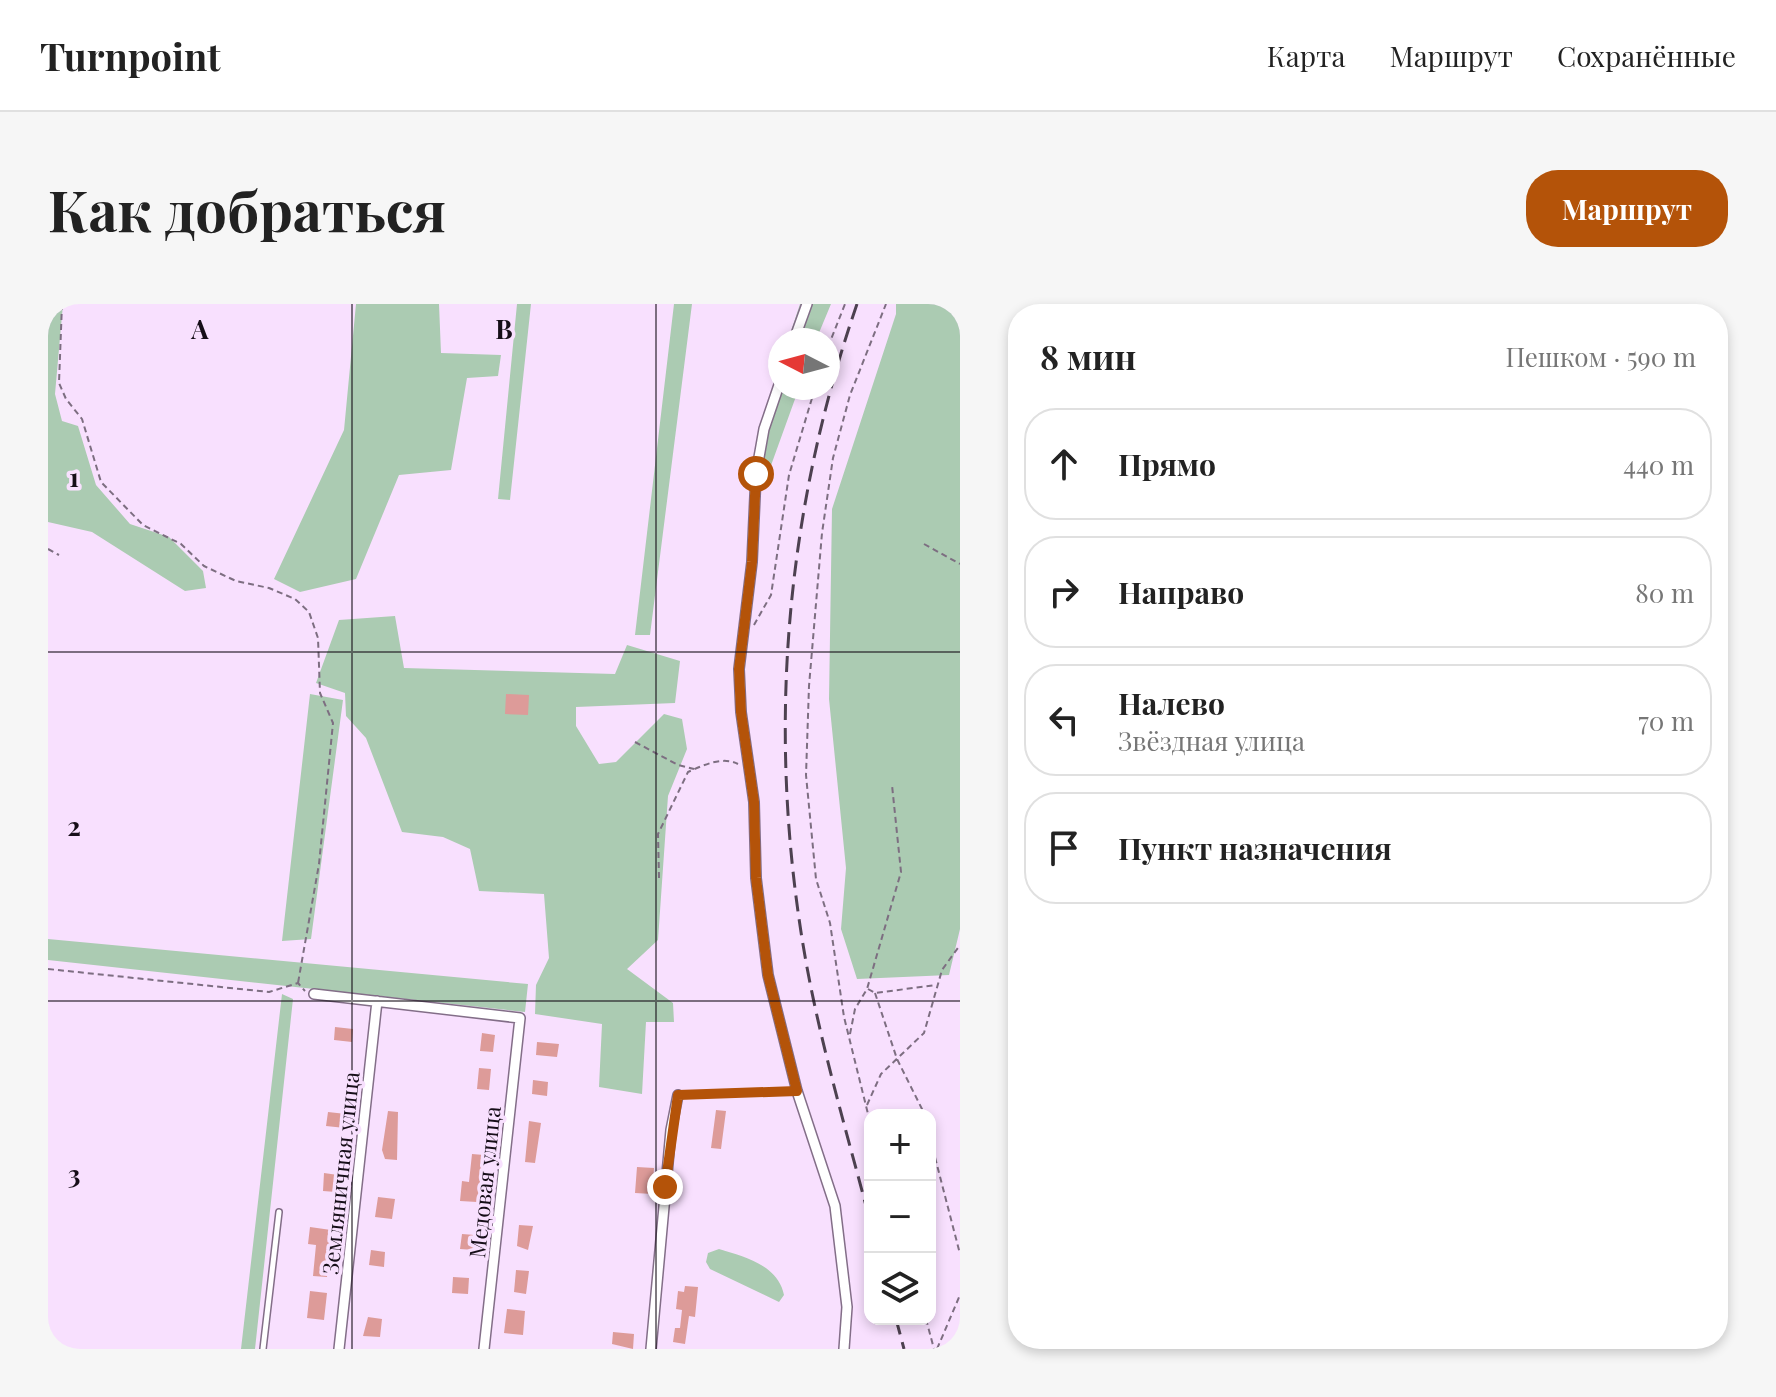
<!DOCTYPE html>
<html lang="ru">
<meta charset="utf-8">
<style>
:root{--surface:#fff;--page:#f6f6f6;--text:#222;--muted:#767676;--line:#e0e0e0;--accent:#b45309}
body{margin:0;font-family:"Playfair Display",serif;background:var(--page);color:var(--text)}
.controls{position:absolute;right:24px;bottom:24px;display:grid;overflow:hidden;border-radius:16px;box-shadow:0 4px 12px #0003}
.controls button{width:72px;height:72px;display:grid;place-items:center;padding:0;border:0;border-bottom:2px solid var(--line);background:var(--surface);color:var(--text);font:40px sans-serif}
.compass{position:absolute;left:720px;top:24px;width:72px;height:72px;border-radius:50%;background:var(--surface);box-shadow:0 4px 12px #0003;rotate:276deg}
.stop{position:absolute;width:24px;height:24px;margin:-18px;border:6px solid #b45309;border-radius:50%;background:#fff}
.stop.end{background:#b45309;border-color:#fff;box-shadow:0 2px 8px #0008}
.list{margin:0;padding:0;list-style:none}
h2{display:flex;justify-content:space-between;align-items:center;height:104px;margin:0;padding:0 32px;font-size:34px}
h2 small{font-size:26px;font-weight:400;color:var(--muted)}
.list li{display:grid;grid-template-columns:52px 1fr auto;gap:24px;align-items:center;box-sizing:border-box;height:112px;margin:0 16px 16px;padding:0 16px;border:2px solid var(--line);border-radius:32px}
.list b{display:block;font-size:30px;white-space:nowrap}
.list p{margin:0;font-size:26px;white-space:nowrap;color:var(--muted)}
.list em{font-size:26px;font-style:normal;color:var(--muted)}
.icon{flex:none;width:44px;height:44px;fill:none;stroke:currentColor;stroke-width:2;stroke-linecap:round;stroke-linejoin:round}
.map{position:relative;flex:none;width:912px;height:1045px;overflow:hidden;border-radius:32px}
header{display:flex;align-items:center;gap:48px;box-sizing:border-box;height:112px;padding:0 40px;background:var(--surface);border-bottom:2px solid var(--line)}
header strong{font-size:38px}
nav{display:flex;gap:44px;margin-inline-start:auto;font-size:28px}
.intro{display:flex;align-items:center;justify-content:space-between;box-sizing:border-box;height:192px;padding:0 48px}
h1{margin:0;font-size:56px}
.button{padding:20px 36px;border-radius:32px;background:var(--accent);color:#fff;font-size:28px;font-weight:700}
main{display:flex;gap:48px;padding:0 48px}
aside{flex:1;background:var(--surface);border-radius:32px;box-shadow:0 4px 12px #0003}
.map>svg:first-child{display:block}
.green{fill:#abcbb2}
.building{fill:#dd9b99}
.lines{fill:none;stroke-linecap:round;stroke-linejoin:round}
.service-casing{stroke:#836e88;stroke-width:8}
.minor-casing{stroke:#836e88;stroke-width:12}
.path{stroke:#7d6e81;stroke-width:2;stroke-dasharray:6 4;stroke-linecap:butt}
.service{stroke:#fff;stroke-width:5}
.minor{stroke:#fff;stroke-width:9}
.rail{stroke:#4d4150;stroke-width:3;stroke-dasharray:16 8;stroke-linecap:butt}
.route{stroke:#b45309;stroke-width:10}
.grid{fill:none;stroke:#160e18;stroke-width:2;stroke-opacity:0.55}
.labels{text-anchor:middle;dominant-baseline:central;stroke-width:7;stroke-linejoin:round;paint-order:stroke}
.street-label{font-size:22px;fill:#160e18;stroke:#f8e0fe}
.grid-label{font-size:26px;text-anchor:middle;font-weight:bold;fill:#160e18;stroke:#f8e0fe;stroke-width:7;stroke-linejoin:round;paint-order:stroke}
</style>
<header>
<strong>Turnpoint</strong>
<nav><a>Карта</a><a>Маршрут</a><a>Сохранённые</a></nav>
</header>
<div class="intro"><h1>Как добраться</h1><a class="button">Маршрут</a></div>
<main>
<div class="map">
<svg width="912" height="1045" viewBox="0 0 912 1045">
<rect width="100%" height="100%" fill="#f8e0fe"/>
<path class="green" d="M0,0H15L7,90L14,117L30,122L48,181L82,220L121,233L155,267L158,284L137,287L44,228L0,218Z
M308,0H391L393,49L453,51L450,72L419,74L403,166L351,171L308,275L252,288L226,275L296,126Z
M469,0H483L462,196L450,195Z
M626,0H644L602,331H587Z
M752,0H783L768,36H740Z
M848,0H912V625L901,671L809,675L793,625L798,564L781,395L784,205L848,10Z
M732,61V84H751L717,178L703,176L710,130Z
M347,312L356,364L567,370L579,341L632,357L627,399L528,403V422L551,460L568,458L616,410L634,415L639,445L620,492L610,636L579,665L625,699L626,718H598L594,790L551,783L554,720L487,710L488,681L501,654L496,590L431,587L422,545L395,533L354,528L318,434L298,412L297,389L268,379L291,316Z
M262,390L295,396L263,635L234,637Z
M0,635L480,680L477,708L0,656Z
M234,690L245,695L207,1045H193Z
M671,945C697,953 730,961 736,991L731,998L662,965L658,958L660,949Z"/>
<path class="building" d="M458,390L481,391L480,411L457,410Z
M287,723L305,725L304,738L286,736Z
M434,729L447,731L445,748L432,747Z
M489,738L511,740L509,753L488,751Z
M431,764L443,765L441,786L429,785Z
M485,776L500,778L499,792L484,790Z
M668,806L678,807L673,845L663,844Z
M340,807L350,808L349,856L337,855L334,846Z
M280,808L298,810L297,824L278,822Z
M481,817L493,819L487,859L477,858Z
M424,850L436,851L429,898L412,897L414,877L421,878Z
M589,863L606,864L604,890L587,889Z
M276,869L290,871L288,888L275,887Z
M330,893L347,895L344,915L327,913Z
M471,921L485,922L480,946L469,942Z
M262,923L283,926L279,973L265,972L268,941L260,940Z
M414,930L427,931L426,946L412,945Z
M323,946L337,948L336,963L321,961Z
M468,966L481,967L478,990L466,988Z
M405,973L421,974L420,990L404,989Z
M637,982L650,983L647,1013L641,1012L637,1040L625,1038L627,1024H632L634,1006L628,1005L630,987L636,988Z
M262,987L279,989L276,1016L259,1014Z
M459,1005L477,1007L475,1031L456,1029Z
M320,1013L334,1015L332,1033L315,1032Z
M565,1028L586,1030L585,1045L564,1040Z"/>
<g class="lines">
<defs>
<path id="service" d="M631,791L749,787
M215,1045L231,908"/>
<path id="minor" d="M746,36L759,0
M732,78L716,125L708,170L704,258L691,365L693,408L706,498L708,574L720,671L749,787L787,902L799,1003L796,1045
M266,690L472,714L436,1045
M291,1045L329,697
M603,1045L623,826L630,791"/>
</defs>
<use href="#service" class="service-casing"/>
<use href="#minor" class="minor-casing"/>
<path class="path" d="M14,0L11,79L18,95L34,115L53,178L95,221L133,240L156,262L188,277L221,284L247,295L261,308L270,334L272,389L285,419L271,560L250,679
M780,43L797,0
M876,240L912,260
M0,245L11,251
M706,321L723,291L741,171L767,84
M587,438L630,461L646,465
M611,574L610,530L640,468C656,461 674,452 690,460
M0,665L221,688L250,679L257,687
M820,685L827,689L888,681
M827,689L849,755L877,811
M802,730L807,705L819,685L853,568L844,481
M819,801L833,770L876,729L894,666L912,641
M822,818L796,713L782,619L768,575L758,471L761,382L774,229L785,154L802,91L838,0
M882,834L912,950
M878,1015L886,1045
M889,1045L912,991"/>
<use href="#service" class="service"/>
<use href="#minor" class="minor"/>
<path class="rail" d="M809,0C739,203 720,415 753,628C768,726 797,821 822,917
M848,1015L856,1045"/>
</g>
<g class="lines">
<path class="route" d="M617,883L630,791L749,787L720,671L708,574L706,498L693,408L691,365L704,258L708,170"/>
</g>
<path class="grid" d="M304,0V1045M608,0V1045M0,348H912M0,697H912"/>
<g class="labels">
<g class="street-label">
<text transform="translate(292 869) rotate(-84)">Земляничная улица</text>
<text transform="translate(436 878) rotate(-84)">Медовая улица</text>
</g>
</g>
<g class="grid-label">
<text x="152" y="35">A</text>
<text x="456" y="35">B</text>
<text x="26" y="183">1</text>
<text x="26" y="532">2</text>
<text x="26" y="880">3</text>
</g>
</svg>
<div class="controls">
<button>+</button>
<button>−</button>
<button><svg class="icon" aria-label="layers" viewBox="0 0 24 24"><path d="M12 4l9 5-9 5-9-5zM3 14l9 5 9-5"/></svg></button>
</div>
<svg class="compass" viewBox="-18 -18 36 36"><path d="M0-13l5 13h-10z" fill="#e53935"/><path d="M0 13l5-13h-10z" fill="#767676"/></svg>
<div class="stop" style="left:708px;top:170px"></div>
<div class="stop end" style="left:617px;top:883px"></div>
</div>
<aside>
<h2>8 мин<small>Пешком · 590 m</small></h2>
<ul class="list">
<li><svg class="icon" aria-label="ahead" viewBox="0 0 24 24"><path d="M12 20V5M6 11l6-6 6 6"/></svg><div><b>Прямо</b></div><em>440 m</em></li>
<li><svg class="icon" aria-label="right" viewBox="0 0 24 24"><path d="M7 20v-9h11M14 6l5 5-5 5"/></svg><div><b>Направо</b></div><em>80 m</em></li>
<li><svg class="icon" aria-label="left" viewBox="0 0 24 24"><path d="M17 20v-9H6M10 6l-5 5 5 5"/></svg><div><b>Налево</b><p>Звёздная улица</p></div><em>70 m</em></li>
<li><svg class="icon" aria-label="arrive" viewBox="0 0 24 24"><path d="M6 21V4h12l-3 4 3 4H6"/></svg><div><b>Пункт назначения</b></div></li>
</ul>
</aside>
</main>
